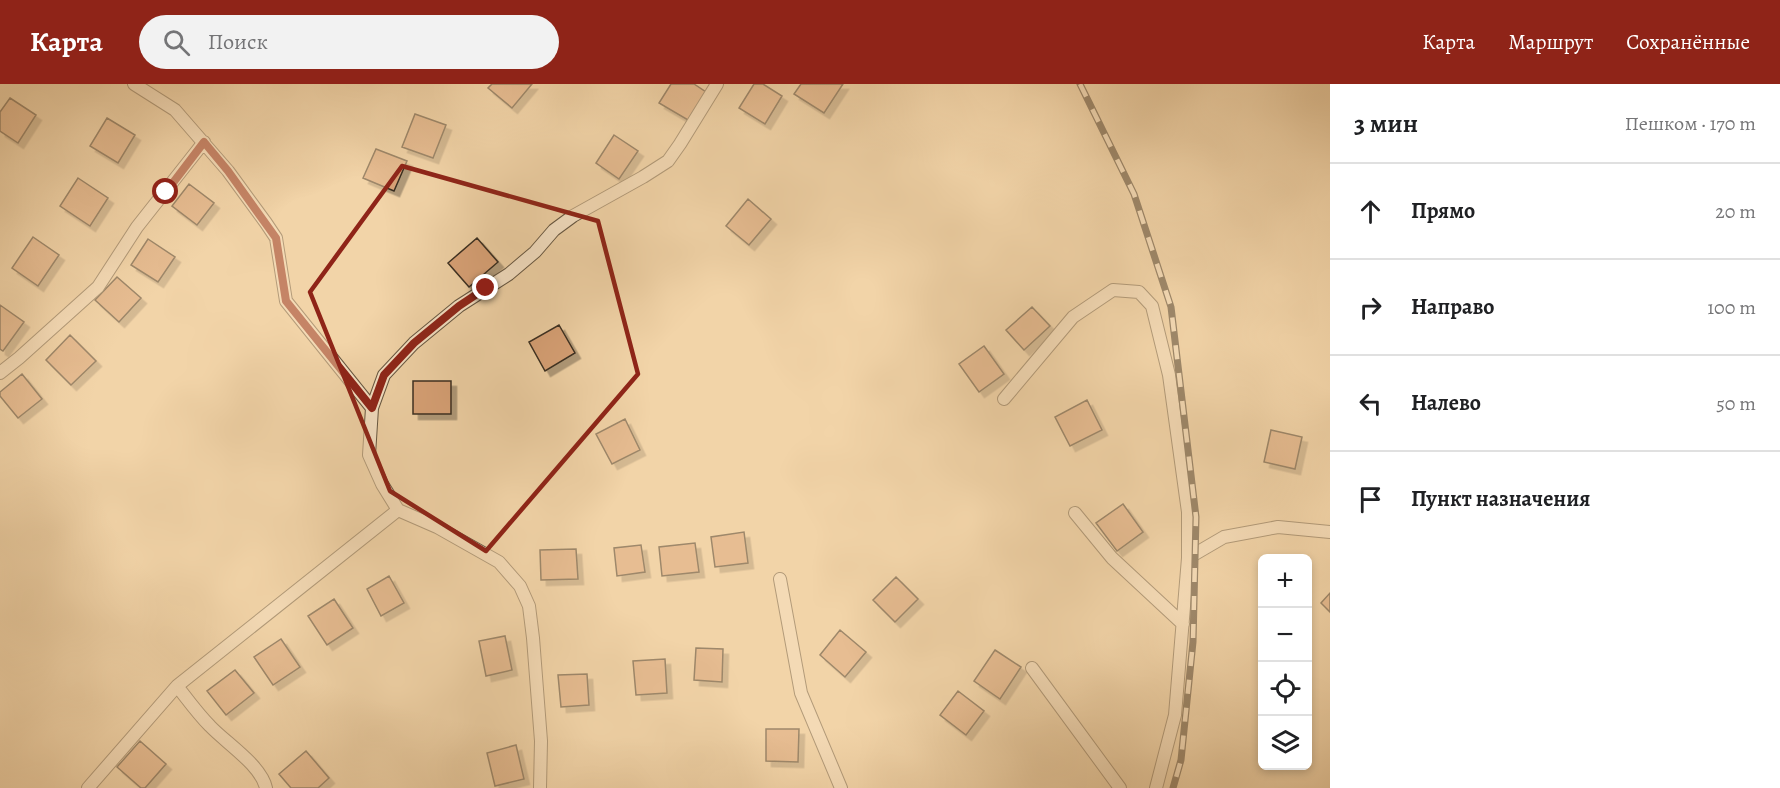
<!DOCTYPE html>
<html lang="ru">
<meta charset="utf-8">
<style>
:root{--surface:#fff;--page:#f2f2f2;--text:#202124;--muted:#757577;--line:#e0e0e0;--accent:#8f2418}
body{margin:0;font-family:Alegreya,serif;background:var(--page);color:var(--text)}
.controls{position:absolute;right:18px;bottom:18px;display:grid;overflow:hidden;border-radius:9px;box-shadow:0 3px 9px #0003}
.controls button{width:54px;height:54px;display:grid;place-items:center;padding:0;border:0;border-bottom:2px solid var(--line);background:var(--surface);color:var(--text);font:30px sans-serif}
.stop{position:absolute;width:18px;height:18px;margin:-14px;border:4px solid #8f2418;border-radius:50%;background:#fff}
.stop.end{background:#8f2418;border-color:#fff;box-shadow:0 2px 6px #0008}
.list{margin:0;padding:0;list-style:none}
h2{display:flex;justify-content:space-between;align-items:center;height:78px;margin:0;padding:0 24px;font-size:26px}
h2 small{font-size:20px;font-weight:400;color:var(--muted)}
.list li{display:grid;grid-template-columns:39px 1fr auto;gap:18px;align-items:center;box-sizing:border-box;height:96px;padding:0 24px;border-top:2px solid var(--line)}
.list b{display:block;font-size:22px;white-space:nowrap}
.list em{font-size:20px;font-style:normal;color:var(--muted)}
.icon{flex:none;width:33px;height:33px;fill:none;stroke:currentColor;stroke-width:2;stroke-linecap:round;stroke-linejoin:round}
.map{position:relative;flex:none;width:1330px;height:704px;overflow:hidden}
header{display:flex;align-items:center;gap:36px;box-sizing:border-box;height:84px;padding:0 30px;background:var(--accent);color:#fff}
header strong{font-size:28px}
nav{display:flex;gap:33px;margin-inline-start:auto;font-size:21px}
.search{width:420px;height:54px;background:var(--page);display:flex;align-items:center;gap:15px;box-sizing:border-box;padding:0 21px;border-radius:33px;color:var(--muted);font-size:22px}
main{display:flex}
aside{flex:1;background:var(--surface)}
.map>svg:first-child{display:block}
.building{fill:#daa378;stroke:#382d20;stroke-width:1.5;filter:url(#shadow)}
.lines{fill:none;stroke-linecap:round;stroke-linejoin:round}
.lane-casing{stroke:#665742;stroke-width:14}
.lane{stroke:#f7e3c6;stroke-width:12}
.rail-casing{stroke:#382d20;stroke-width:7}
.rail{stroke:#f7e3c6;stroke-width:4.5;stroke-dasharray:14;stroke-linecap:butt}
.route{stroke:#8f2418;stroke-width:8}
.marked{fill:none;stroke:#8f2418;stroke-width:4.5;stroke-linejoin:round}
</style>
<header>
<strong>Карта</strong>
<div class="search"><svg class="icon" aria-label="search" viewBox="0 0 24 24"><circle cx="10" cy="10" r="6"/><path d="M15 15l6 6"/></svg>Поиск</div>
<nav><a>Карта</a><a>Маршрут</a><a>Сохранённые</a></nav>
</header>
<main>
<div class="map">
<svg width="1330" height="704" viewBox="0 0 1330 704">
<defs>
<filter id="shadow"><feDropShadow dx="5.5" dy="5.5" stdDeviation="0" flood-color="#0004"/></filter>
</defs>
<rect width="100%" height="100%" fill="#f2d4a8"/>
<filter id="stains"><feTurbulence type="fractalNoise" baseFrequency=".00333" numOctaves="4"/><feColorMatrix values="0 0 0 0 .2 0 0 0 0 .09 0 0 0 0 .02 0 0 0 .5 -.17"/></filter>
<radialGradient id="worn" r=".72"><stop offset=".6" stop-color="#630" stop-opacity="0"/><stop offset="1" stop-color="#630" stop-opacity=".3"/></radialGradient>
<path class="building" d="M492,0H532L512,24L488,4Z
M671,0H694L706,8L688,36L659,19Z
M754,0H763L782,12L765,40L739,24Z
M801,0H843L824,29L794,10Z
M10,14L36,31L18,59L0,47V28Z
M415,30L446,41L433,74L402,63Z
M107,34L135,51L118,79L90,62Z
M614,51L638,67L619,95L596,79Z
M376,65L407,77L394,107L363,94Z
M78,94L108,114L90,142L60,122Z
M189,100L214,119L197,141L172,122Z
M748,115L771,135L749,161L726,142Z
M33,153L59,171L38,202L12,184Z
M477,154L498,178L469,203L448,179Z
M148,155L175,173L158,198L131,181Z
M117,193L141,214L119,238L95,216Z
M0,221L24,238L3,267L0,265Z
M1032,223L1050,242L1024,266L1006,246Z
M559,241L575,269L545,287L529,258Z
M70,251L96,277L71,301L46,276Z
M984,262L1004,290L979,308L959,280Z
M22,290L42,315L18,334L0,312V308Z
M413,297H451V330H413Z
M1087,316L1102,346L1070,362L1055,333Z
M625,335L640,366L612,380L596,350Z
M1271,346L1302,353L1295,385L1264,378Z
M1123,420L1143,448L1117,467L1096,439Z
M744,448L748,479L715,483L711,453Z
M695,459L699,488L662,492L659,463Z
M641,461L645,488L617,492L614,464Z
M576,465L578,495L541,496L540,466Z
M389,492L404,519L381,532L367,505Z
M896,493L918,515L895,538L873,516Z
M1330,509V528L1321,519Z
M334,515L353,544L327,561L308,532Z
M840,546L866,568L845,593L820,571Z
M505,552L512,586L486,592L479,557Z
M281,555L300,583L273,601L254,573Z
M696,564L723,565L722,598L694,596Z
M995,566L1021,583L1000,615L974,597Z
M665,575L667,609L636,611L633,577Z
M235,586L254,609L226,631L207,607Z
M587,590L589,621L561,623L558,591Z
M958,607L984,627L966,651L940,631Z
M766,645H799L798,678L766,677Z
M140,657L166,680L145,704H141L117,683Z
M516,661L524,695L495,702L487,669Z
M306,667L329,694L318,704H291L279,690Z"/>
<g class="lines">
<defs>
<path id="lane" d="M134,0L175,26L228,87L266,139L276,154L286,217L372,324
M0,289L19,274L98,203L137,143L204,58
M1004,315L1073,233L1113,206L1139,208L1152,222L1169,291L1188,428V474L1175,631L1156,704
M1075,429L1112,474L1183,540
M1188,474L1224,453L1278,443L1330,448
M780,495L801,609L841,704
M1032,584L1120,704
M88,704L177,602
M266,704C261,681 226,659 210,642C198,630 188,616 177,602L398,426
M540,704L541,657L533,554L529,522L520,502L499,478L437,443L398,426L382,400L369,371L372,324L384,291L414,259L459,222L509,190L535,168L554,146L573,132L643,93L668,77L680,60L717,0"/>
</defs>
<use href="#lane" class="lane-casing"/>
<use href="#lane" class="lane"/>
<defs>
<path id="rail" d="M1080,0L1134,110L1171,223L1196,433L1193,558L1181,676L1173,704"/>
</defs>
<use href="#rail" class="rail-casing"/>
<use href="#rail" class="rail"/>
</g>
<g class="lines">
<path class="route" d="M166,108L204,58L228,87L276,154L286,217L372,324L384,291L414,259L459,222L486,204"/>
</g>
<path d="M0 0H1330V704H0ZM402,82L598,137L638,290L486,467L390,407L310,208Z" fill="#f2d4a8" fill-opacity=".55" fill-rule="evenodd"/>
<path class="marked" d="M402,82L598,137L638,290L486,467L390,407L310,208Z"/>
<rect width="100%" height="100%" filter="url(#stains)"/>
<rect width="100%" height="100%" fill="url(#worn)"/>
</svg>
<div class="controls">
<button>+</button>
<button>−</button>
<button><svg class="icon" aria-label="locate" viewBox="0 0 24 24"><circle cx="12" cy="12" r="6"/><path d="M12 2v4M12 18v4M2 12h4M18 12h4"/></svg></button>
<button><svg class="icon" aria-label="layers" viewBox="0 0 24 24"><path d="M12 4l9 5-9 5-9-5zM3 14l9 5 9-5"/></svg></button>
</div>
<div class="stop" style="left:166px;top:108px"></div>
<div class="stop end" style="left:486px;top:204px"></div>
</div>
<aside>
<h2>3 мин<small>Пешком · 170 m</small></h2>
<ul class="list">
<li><svg class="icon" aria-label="ahead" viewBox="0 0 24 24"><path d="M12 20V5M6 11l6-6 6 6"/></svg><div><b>Прямо</b></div><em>20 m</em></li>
<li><svg class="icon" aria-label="right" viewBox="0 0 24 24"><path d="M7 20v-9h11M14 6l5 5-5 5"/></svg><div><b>Направо</b></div><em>100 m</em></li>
<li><svg class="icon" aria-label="left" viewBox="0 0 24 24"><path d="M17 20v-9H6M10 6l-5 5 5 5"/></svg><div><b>Налево</b></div><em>50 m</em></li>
<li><svg class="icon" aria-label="arrive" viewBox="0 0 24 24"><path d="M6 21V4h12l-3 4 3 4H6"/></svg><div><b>Пункт назначения</b></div></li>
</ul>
</aside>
</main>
